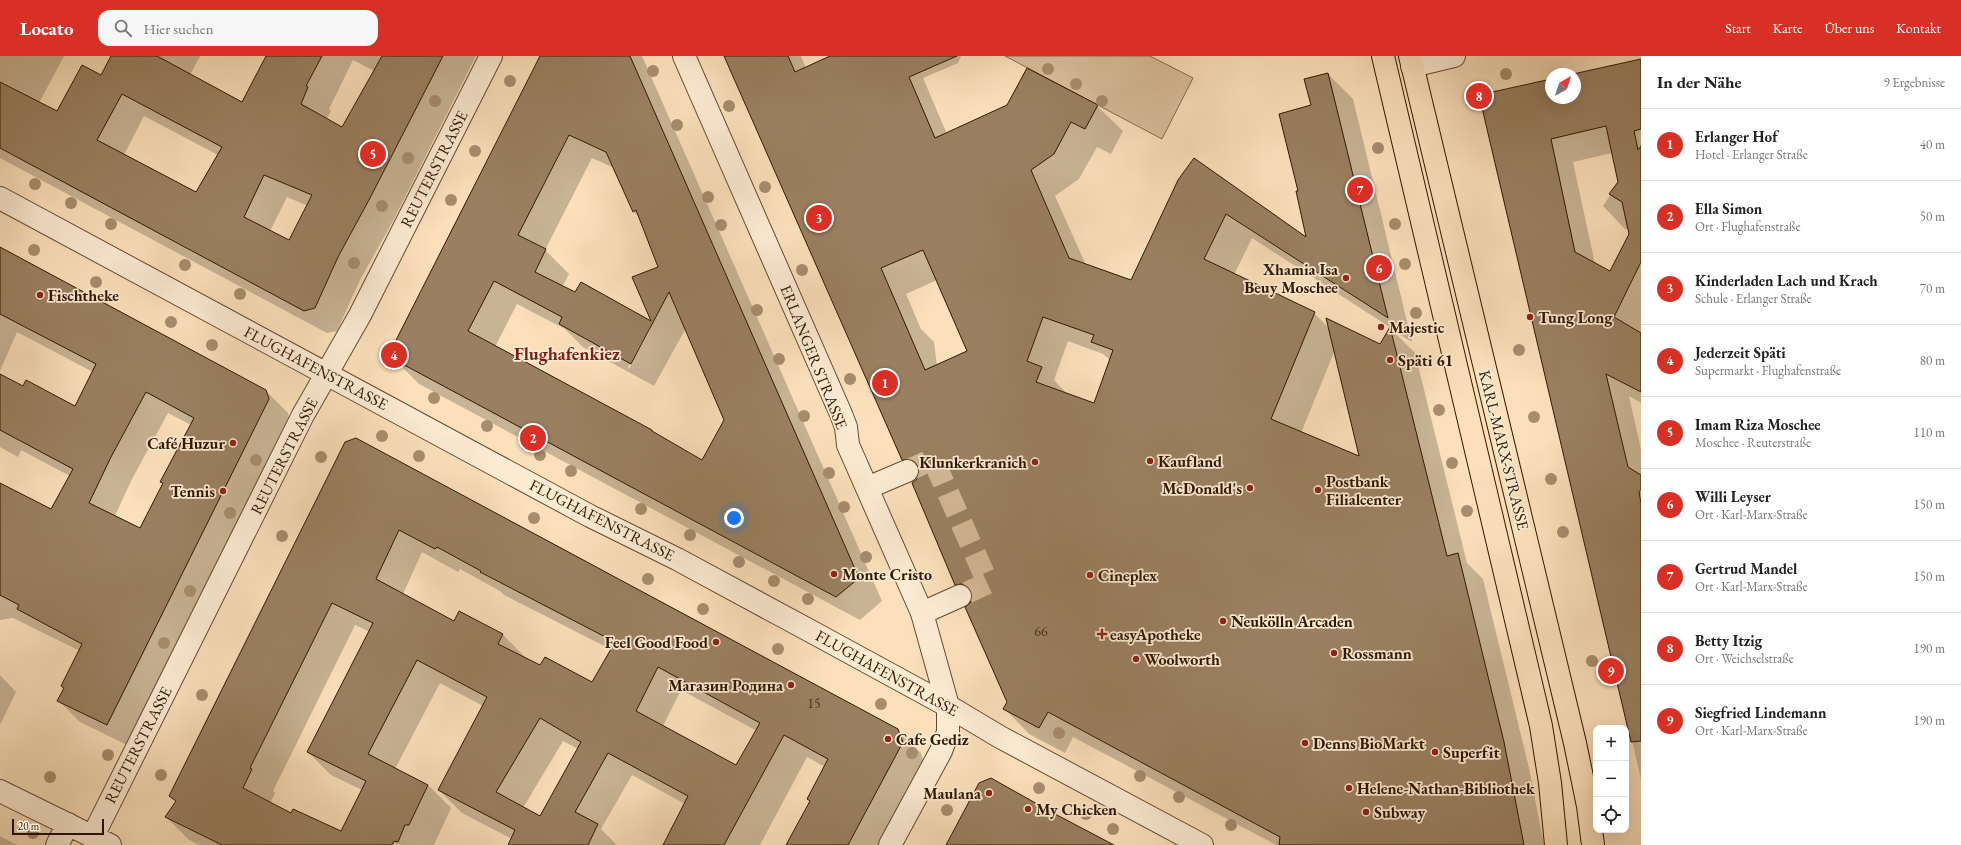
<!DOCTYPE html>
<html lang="de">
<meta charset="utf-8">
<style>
:root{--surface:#fff;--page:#f6f6f6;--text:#222;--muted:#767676;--line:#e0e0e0;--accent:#d93025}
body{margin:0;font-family:"EB Garamond",serif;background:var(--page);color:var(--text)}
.controls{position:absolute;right:12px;bottom:12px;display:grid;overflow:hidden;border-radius:8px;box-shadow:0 4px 16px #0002}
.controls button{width:36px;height:36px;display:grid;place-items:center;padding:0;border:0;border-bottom:1px solid var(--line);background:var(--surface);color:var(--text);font:20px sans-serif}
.compass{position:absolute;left:1545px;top:12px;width:36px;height:36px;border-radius:50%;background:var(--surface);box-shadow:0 4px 16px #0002;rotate:39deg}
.scale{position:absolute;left:12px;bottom:10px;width:92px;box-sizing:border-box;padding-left:4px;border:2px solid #311700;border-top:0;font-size:11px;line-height:14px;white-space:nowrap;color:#311700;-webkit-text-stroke:3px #fcebd3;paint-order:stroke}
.you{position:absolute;left:734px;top:462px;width:14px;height:14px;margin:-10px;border:3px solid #fff;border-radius:50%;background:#1a73e8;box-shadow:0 0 0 6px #1a73e833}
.badge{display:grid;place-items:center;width:26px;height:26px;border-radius:50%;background:var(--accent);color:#fff;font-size:13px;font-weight:700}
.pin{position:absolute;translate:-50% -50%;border:2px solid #fff;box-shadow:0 1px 4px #0006}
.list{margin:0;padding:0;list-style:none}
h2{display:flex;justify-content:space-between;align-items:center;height:52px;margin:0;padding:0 16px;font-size:17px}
h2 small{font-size:13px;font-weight:400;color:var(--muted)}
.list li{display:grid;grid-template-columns:26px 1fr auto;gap:12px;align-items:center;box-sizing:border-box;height:72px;padding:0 16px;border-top:1px solid var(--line)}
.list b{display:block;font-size:15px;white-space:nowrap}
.list p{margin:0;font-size:13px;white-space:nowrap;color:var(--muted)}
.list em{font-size:13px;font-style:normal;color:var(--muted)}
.icon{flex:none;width:22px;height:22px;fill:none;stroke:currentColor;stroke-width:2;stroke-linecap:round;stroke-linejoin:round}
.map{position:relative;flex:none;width:1641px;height:789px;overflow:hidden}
header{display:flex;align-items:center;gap:24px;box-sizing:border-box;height:56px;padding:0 20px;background:var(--accent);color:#fff}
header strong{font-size:19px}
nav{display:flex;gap:22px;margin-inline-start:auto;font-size:14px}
.search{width:280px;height:36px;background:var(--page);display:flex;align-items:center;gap:10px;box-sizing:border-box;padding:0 14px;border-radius:12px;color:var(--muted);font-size:15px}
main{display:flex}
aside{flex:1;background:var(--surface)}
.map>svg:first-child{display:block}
.green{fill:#d9be9b;stroke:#856a4e}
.shadow{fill:#0003;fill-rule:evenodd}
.building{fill:#9a8061;stroke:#311700;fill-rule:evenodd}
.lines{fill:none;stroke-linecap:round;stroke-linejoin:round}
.minor-tunnel{stroke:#d3b896;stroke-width:22;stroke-dasharray:22 11;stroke-linecap:butt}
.minor-casing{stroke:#64492f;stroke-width:24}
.major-casing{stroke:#311700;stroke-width:24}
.minor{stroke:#fcebd3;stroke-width:22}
.major{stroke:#fbe0bb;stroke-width:22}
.tree{fill:#a78d6d}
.poi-dot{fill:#8f2418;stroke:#fcebd3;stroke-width:1.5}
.labels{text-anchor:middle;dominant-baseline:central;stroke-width:3.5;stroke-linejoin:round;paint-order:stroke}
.number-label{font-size:14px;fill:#4b3118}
.street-label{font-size:16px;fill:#311700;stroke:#fcebd3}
.poi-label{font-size:16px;font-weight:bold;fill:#311700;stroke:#fcebd3;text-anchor:start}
.quarter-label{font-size:18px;font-weight:bold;fill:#7a1f14;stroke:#fcebd3}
</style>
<header>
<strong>Locato</strong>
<div class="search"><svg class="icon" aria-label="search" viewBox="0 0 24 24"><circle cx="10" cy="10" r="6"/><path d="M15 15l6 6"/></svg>Hier suchen</div>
<nav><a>Start</a><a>Karte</a><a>Über uns</a><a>Kontakt</a></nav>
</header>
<main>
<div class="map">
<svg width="1641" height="789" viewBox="0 0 1641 789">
<rect width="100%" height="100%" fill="#fbe0bb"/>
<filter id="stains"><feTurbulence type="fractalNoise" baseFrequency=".005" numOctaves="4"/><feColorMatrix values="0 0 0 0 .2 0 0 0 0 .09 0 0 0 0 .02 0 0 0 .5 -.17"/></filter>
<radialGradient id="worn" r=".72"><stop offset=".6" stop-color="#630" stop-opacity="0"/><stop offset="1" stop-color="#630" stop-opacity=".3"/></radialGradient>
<path class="green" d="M1005,0H1150L1193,22L1162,83Z"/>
<path class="shadow" d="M0,0H64L39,47L57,57L101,20L112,0H200L190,19L242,47L267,0H476L393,165L360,224L337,275L327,277L0,102ZM353,4L374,15L342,73L326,64L331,55L329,53ZM144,60L218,99L196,138L124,99ZM287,141L308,150L290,185L270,175Z
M542,0H642L882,545L860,564L419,328L395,304ZM592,102L614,112L633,155L639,161L659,212L633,222L653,268L581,227L576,238L562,231L569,218L545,194ZM517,248L565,273L583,291L654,330L686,272L725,364L703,405L495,291ZM648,273L650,274L629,313L628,312Z
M725,0H801L806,12L832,0H961L958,7L923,22L947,78L1097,50L1123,75L1111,98L1097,91L1079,123L1055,140L1086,209L1132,225L1179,125L1307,183L1299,136L1312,50L1328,18L1353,43L1412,286L1391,273L1415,297L1467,507L1483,523L1529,712L1544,789H1276L1073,681L1065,697L1029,678L1004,652L1008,646L972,544L956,528L918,423L919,420L903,403ZM1252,182L1391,272L1381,289L1329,272L1314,257L1234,219ZM937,224L968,296L937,310L934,286L921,273L906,238ZM1068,285L1103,298L1110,304L1095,348L1067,338L1054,324ZM1335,294L1360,401L1301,377Z
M1641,5V347L1629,340L1641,394V723L1480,39L1551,24V42H1575V19ZM1612,97L1619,126L1603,150L1625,173L1633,172L1610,216L1595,208L1573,106Z
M0,192L266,335L288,357L290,366L129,690L80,666L58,644L80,595L13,562L0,564V428L51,454L70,420L21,394L18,401L0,391V319L23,332L75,351L93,316L17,276L0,315ZM168,357L191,369L162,426L164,428L141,473L115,460L132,423Z
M346,386L897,674L921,697L925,710L883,789H787L811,745L825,711L807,701L760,789H664L685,748L632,719L601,773L617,789H509L512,783L462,757L439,734L483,650L440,627L395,713L428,729L451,752L434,789H403L371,786L362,734L331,719L308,696L370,576L355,569L273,735L275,737L270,747L362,789H200L189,784L166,761L177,746L170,739ZM422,496L458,516L460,513L500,535L504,539L612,594L592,628L540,611L526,602L503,579L460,556L454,566L403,538ZM681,634L757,675L736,710L663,670ZM563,685L578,693L541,762L523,752Z
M0,619L16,636L0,669Z
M0,780L17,789H0Z"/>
<path class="building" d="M111,0H157L242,46L266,0H322L306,30L308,31L301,48L342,71L382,0H443L370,142L338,201L315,252L304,255L0,92V26L57,55L82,9L101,19ZM122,38L222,91L196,136L97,84ZM264,119L312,139L289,184L244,161Z
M540,0H630L859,522L836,541L395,304L391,294ZM569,79L606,96L633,156L636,154L658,211L632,221L651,265L581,226L575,236L535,216L546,193L518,179ZM494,225L562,261L559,268L631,308L669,236L724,364L702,404L652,375V374L468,275Z
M724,0H788L795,16L830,0H957L909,21L935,82L1007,49L1027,12L1098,49L1085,73L1071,66L1054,98L1031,114L1069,202L1131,224L1178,124L1194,102L1306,181L1296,135H1298L1279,58L1311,49L1304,23L1328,17L1388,262L1226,158L1204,203L1315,256L1271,363L1359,400L1326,262L1380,288L1390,271L1447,500L1458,497L1504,686L1524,789H1279L1280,781L1048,656L1039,672L1003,653L1007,646L965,551L970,547L972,542V535L967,530L961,528L955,529L912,427L917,423L919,417L918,410L914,405L909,403L902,404ZM923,194L967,295L925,314L881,212ZM1043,261L1094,279L1091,286L1113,294L1094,347L1036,326L1042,311L1027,305Z
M1641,3V73L1634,75L1638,94L1641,90V206L1614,261L1641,277V336L1606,318L1628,411L1641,419V433L1639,436L1641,447V685L1631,686L1479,39L1551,23V42H1575V18H1573ZM1606,70L1618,126L1609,138L1622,146L1629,178L1610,215L1575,196L1551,83Z
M0,191L266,334L269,343L107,669L57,645L64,632L61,630L82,588L17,553L19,549L0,539V427L51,453L73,413L0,374V318L23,330L26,324L75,350L96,308L0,258ZM146,336L194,362L160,426L163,427L140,472L89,447L111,401Z
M356,382L898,673L903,686L848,789H786L810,745L807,743L828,703L784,679L724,789H663L688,740L608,697L575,756L598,768L588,789H508L515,774L438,734L487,641L417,604L368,698L428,729L409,769H405L398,786L394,785L392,789H222L165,761L176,745L169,740L345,386ZM399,474L435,493L437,491L481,515L480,516L615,586L592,626L545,601L540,609L498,588L503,578L459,555L454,565L376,523ZM332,547L373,567L307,696L366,725L341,775L293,753L291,757L243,732L252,713L250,712ZM658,611L760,667L736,709L636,655ZM540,662L581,686L540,760L496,736Z
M991,722L1055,758L1114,789H946L979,727Z"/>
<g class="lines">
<path class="minor-tunnel" d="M907,415L933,403L988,527L960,540"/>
<defs>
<path id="minor" d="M684,0L841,358L846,371L848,389L922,557L948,650V676L941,695L890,789
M1412,10L1454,0
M0,142L590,460L677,503L814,577L948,650L1000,681L1202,789
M867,432L907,415
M922,557L960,540
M0,735L110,789
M93,780L303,359L360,259L491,0
M57,789L68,768"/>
<path id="major" d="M1383,0L1541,670L1550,727L1556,789
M1410,0L1575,687L1588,750L1593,789"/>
</defs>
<use href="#minor" class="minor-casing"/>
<use href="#major" class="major-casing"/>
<use href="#minor" class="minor"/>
<use href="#major" class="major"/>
</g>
<g class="tree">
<circle cx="1048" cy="13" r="6"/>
<circle cx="653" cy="15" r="6"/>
<circle cx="1506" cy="18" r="6"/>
<circle cx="510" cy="25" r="6"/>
<circle cx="1076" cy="28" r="6"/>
<circle cx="435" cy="45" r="6"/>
<circle cx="1102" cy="45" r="6"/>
<circle cx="729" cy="50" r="6"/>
<circle cx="677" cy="69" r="6"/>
<circle cx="1378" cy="92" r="6"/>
<circle cx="475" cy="95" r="6"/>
<circle cx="408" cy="102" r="6"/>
<circle cx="35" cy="128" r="6"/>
<circle cx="765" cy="131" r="6"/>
<circle cx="708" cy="141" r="6"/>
<circle cx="451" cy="144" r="6"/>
<circle cx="71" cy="147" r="6"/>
<circle cx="382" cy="150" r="6"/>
<circle cx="111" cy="168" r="6"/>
<circle cx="1395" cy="168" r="6"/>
<circle cx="721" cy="169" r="6"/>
<circle cx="34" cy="194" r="6"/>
<circle cx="354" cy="207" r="6"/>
<circle cx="1405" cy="208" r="6"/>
<circle cx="185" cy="209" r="6"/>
<circle cx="802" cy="214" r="6"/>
<circle cx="96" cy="226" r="6"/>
<circle cx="240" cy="238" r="6"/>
<circle cx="757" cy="254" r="6"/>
<circle cx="1416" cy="257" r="6"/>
<circle cx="171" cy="266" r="6"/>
<circle cx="212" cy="289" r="6"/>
<circle cx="1519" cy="294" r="6"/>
<circle cx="779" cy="303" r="6"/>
<circle cx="850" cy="323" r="6"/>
<circle cx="434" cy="342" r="6"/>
<circle cx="1439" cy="354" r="6"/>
<circle cx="804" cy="360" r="6"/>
<circle cx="1534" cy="361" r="6"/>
<circle cx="487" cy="370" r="6"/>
<circle cx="382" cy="380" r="6"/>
<circle cx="540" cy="399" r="6"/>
<circle cx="419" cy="400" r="6"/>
<circle cx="321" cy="401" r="6"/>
<circle cx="256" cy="404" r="6"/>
<circle cx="1452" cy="407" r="6"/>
<circle cx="571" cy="415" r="6"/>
<circle cx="829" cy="417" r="6"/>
<circle cx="1551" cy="423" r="6"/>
<circle cx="844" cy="451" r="6"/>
<circle cx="641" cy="453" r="6"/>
<circle cx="1467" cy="455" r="6"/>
<circle cx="230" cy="457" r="6"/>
<circle cx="534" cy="462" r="6"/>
<circle cx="1563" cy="476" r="6"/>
<circle cx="690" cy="479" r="6"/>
<circle cx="282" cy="480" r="6"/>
<circle cx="866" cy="501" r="6"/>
<circle cx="739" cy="506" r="6"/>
<circle cx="648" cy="523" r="6"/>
<circle cx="774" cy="525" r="6"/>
<circle cx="190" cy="535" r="6"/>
<circle cx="808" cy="543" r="6"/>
<circle cx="703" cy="553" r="6"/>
<circle cx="164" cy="587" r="6"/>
<circle cx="778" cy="593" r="6"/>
<circle cx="1592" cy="605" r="6"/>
<circle cx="202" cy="639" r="6"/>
<circle cx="881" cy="648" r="6"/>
<circle cx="1059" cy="677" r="6"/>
<circle cx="912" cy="697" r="6"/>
<circle cx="108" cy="699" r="6"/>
<circle cx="161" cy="719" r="6"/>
<circle cx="1140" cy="720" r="6"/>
<circle cx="50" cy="721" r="6"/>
<circle cx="1039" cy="732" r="6"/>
<circle cx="1179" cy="741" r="6"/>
<circle cx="947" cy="754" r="6"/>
<circle cx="1086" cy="758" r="6"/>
<circle cx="1231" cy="769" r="6"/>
<circle cx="1113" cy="773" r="6"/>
<circle cx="33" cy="777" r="6"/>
</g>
<g class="poi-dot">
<circle cx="1346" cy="222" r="4"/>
<circle cx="40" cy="239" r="4"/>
<circle cx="1530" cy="261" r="4"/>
<circle cx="1381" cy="271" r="4"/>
<circle cx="1390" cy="304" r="4"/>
<circle cx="233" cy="387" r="4"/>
<circle cx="1150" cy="405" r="4"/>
<circle cx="1035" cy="406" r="4"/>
<circle cx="1250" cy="432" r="4"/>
<circle cx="1318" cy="434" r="4"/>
<circle cx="223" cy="435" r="4"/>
<circle cx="834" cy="518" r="4"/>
<circle cx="1090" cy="519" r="4"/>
<circle cx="1223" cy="565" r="4"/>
<path d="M1100 572h4v4h4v4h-4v4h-4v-4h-4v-4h4z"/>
<circle cx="716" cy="586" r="4"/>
<circle cx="1334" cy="597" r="4"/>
<circle cx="1136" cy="603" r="4"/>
<circle cx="791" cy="629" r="4"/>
<circle cx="888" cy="683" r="4"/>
<circle cx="1305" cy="687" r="4"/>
<circle cx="1435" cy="696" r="4"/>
<circle cx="1349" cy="732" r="4"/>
<circle cx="989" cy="737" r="4"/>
<circle cx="1028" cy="753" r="4"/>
<circle cx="1366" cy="756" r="4"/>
</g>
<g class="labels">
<g class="number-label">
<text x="1041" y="575">66</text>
<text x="814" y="647">15</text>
</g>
<g class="street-label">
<text transform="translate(434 113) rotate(-63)">REUTERSTRASSE</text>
<text transform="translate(814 301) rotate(68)">ERLANGER STRASSE</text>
<text transform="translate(316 312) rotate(28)">FLUGHAFENSTRASSE</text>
<text transform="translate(1504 394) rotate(76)">KARL-MARX-STRASSE</text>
<text transform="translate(284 400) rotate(-63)">REUTERSTRASSE</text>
<text transform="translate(602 464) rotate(27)">FLUGHAFENSTRASSE</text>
<text transform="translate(887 617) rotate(29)">FLUGHAFENSTRASSE</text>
<text transform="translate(138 689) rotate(-63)">REUTERSTRASSE</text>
</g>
<g class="poi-label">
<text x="1338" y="213" text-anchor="end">Xhamia Isa<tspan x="1338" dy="18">Beuy Moschee</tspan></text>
<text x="48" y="239">Fischtheke</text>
<text x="1538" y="261">Tung Long</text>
<text x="1389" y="271">Majestic</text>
<text x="1398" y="304">Späti 61</text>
<text x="225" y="387" text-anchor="end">Café Huzur</text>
<text x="1158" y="405">Kaufland</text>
<text x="1027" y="406" text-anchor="end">Klunkerkranich</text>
<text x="1326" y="425">Postbank<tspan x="1326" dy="18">Filialcenter</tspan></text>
<text x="1242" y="432" text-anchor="end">McDonald's</text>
<text x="215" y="435" text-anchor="end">Tennis</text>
<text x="842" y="518">Monte Cristo</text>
<text x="1098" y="519">Cineplex</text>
<text x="1231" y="565">Neukölln Arcaden</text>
<text x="1110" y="578">easyApotheke</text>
<text x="708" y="586" text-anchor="end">Feel Good Food</text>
<text x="1342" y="597">Rossmann</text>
<text x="1144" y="603">Woolworth</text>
<text x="783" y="629" text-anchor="end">Магазин Родина</text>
<text x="896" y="683">Cafe Gediz</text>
<text x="1313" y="687">Denns BioMarkt</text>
<text x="1443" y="696">Superfit</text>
<text x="1357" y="732">Helene-Nathan-Bibliothek</text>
<text x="981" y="737" text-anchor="end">Maulana</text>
<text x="1036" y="753">My Chicken</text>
<text x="1374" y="756">Subway</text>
</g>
<g class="quarter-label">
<text x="567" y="297">Flughafenkiez</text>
</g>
</g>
<rect width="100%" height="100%" filter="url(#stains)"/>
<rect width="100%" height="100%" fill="url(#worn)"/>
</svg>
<div class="controls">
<button>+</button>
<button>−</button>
<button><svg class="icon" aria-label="locate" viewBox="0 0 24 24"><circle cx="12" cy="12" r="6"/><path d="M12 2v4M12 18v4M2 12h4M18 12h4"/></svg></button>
</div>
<svg class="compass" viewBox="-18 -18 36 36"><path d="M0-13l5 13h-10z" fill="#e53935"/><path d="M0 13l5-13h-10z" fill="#767676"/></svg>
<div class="scale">20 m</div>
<div class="you"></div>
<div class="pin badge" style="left:885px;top:327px">1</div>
<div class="pin badge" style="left:533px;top:382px">2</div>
<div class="pin badge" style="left:819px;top:162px">3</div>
<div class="pin badge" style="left:394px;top:299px">4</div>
<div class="pin badge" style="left:373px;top:98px">5</div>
<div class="pin badge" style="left:1379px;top:212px">6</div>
<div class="pin badge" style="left:1360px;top:134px">7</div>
<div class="pin badge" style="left:1479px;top:40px">8</div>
<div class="pin badge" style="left:1611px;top:615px">9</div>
</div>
<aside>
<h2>In der Nähe<small>9 Ergebnisse</small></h2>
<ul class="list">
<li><span class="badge">1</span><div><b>Erlanger Hof</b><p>Hotel · Erlanger Straße</p></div><em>40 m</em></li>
<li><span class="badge">2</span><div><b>Ella Simon</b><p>Ort · Flughafenstraße</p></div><em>50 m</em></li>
<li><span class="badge">3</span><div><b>Kinderladen Lach und Krach</b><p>Schule · Erlanger Straße</p></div><em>70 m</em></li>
<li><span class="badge">4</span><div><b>Jederzeit Späti</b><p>Supermarkt · Flughafenstraße</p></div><em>80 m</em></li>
<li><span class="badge">5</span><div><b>Imam Riza Moschee</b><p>Moschee · Reuterstraße</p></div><em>110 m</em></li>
<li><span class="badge">6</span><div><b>Willi Leyser</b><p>Ort · Karl-Marx-Straße</p></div><em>150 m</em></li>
<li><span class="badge">7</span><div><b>Gertrud Mandel</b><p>Ort · Karl-Marx-Straße</p></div><em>150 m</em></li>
<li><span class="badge">8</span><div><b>Betty Itzig</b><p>Ort · Weichselstraße</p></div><em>190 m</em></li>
<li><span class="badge">9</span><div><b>Siegfried Lindemann</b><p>Ort · Karl-Marx-Straße</p></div><em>190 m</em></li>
</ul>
</aside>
</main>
